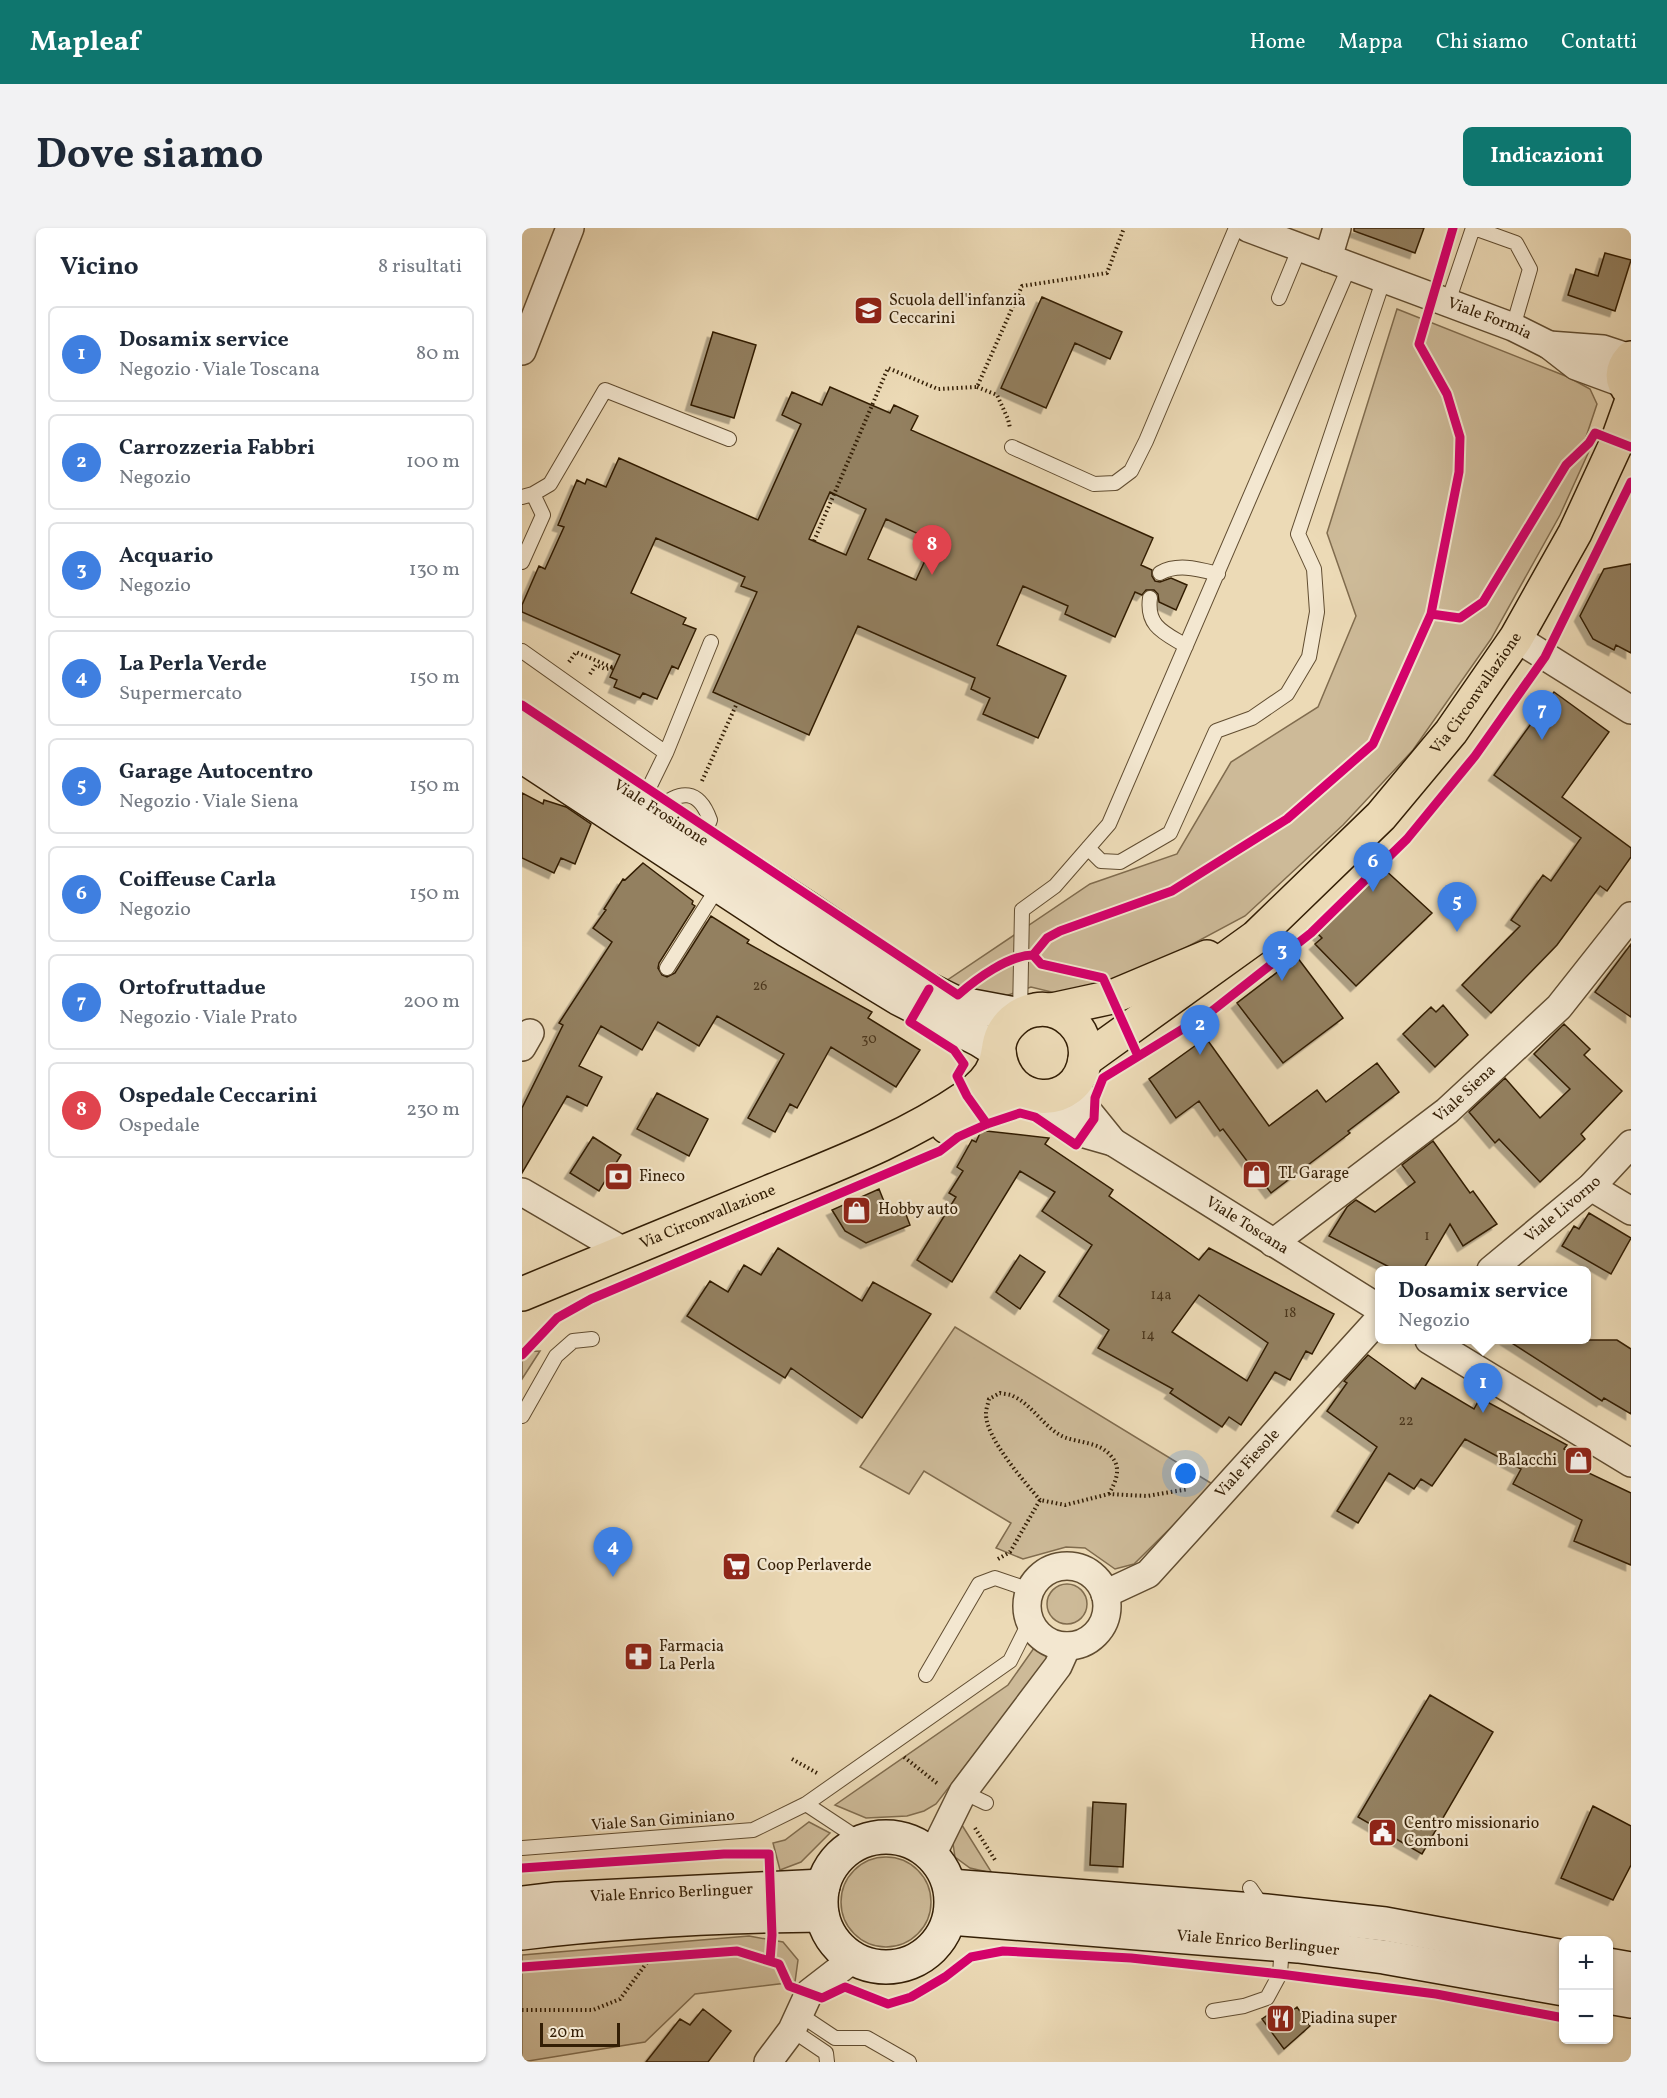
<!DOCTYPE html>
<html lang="it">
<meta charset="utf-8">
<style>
:root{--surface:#fff;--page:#f2f2f3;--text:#1f2937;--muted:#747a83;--line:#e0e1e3;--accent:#0f766e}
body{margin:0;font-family:Vollkorn,serif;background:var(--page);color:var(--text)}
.controls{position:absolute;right:18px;bottom:18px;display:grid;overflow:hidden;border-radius:9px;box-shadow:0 2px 4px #0004}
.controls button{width:54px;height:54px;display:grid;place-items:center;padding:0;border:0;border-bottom:2px solid var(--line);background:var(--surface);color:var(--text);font:30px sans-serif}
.scale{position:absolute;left:18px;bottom:15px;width:80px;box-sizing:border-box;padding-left:6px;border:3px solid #331e05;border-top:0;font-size:16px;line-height:21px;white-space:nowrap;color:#331e05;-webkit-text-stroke:4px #f3e7d0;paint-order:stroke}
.you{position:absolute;left:664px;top:1246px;width:21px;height:21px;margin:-15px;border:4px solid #fff;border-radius:50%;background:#1a73e8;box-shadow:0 0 0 9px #1a73e833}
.badge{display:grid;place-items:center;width:39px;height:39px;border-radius:50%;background:var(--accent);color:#fff;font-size:20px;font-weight:700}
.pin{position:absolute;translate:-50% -50px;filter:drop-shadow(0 2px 3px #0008)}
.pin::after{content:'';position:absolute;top:32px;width:21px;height:18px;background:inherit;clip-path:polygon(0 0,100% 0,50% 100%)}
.popup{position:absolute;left:853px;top:1038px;width:216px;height:78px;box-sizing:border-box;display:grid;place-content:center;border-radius:9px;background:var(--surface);filter:drop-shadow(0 2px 4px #0005);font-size:20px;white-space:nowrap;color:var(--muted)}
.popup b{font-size:22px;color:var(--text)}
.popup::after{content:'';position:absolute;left:50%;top:100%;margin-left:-12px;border:12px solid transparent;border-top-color:var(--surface)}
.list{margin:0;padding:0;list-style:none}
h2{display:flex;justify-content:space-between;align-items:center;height:78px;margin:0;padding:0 24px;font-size:26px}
h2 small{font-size:20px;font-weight:400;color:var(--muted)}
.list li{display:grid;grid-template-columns:39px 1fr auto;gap:18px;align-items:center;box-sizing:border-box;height:96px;margin:0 12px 12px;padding:0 12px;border:2px solid var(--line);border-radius:9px}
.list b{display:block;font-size:22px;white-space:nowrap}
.list p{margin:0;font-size:20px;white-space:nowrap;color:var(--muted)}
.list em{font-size:20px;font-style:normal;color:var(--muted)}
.map{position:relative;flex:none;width:1109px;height:1834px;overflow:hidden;border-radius:9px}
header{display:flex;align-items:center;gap:36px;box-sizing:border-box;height:84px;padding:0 30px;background:var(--accent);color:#fff}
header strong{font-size:28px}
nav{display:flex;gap:33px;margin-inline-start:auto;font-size:21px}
.intro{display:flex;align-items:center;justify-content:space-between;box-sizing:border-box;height:144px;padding:0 36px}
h1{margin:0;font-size:42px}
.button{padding:15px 27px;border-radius:9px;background:var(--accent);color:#fff;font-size:21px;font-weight:700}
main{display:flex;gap:36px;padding:0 36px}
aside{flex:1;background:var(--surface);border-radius:9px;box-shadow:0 2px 4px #0004}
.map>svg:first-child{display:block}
.green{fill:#cdba98;stroke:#806c4e;stroke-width:1.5}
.building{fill:#938061;stroke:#331e05;stroke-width:1.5;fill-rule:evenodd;filter:url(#shadow)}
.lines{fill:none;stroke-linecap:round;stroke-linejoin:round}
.lane-casing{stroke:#614d31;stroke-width:16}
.street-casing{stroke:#614d31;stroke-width:30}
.secondary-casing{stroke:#331e05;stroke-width:36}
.primary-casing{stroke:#331e05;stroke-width:36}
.path{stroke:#331e05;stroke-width:4;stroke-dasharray:1.5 3;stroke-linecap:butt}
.lane{stroke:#f3e7d0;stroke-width:14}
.street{stroke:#f3e7d0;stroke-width:27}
.secondary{stroke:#f3e7d0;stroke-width:33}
.primary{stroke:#ecdab6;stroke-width:33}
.cycleway-casing{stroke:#f3e7d0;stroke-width:13}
.cycleway{stroke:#d6006c;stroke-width:9}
.labels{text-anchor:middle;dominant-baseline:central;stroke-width:4.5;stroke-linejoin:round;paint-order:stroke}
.number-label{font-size:14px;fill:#4b361c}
.poi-label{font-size:16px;fill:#331e05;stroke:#f3e7d0;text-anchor:start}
.street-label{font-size:16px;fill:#331e05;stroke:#f3e7d0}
</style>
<header>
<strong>Mapleaf</strong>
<nav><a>Home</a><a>Mappa</a><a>Chi siamo</a><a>Contatti</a></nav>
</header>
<div class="intro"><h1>Dove siamo</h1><a class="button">Indicazioni</a></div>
<main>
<aside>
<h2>Vicino<small>8 risultati</small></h2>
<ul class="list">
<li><span class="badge" style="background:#3f7fe0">1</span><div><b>Dosamix service</b><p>Negozio · Viale Toscana</p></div><em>80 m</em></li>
<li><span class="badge" style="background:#3f7fe0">2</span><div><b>Carrozzeria Fabbri</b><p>Negozio</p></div><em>100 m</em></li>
<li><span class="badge" style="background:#3f7fe0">3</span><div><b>Acquario</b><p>Negozio</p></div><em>130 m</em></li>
<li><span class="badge" style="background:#3f7fe0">4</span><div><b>La Perla Verde</b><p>Supermercato</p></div><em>150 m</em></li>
<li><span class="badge" style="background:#3f7fe0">5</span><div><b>Garage Autocentro</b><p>Negozio · Viale Siena</p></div><em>150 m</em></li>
<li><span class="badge" style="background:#3f7fe0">6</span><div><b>Coiffeuse Carla</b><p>Negozio</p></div><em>150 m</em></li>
<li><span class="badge" style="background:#3f7fe0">7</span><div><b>Ortofruttadue</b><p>Negozio · Viale Prato</p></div><em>200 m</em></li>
<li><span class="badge" style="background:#e0444e">8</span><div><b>Ospedale Ceccarini</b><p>Ospedale</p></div><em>230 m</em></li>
</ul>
</aside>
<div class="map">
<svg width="1109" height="1834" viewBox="0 0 1109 1834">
<defs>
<filter id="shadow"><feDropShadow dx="-5.5" dy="5.5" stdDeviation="0" flood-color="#0004"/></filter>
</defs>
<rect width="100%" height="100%" fill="#ecdab6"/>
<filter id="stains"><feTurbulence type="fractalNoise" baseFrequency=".00333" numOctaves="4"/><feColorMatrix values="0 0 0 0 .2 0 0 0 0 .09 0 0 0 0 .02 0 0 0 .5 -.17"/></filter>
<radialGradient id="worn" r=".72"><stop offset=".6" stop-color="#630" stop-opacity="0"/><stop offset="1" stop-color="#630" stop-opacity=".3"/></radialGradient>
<path class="green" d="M875,81L1046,149L1068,161L1075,176L1062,215L1068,221L1038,287L969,411L891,522L821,597L723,688L579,765L550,769L509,759L475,771L421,755L568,656L655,626L709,534L796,479L834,388L805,305Z
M433,1099L692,1257L612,1336L593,1341L563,1320L544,1319L501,1331L474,1320L489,1295L402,1243L387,1266L338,1239Z
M18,1123L0,1151V1124Z
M525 1376a20 20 0 1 1 40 0a20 20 0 1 1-40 0Z
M512,1420L523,1421L527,1429L414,1576L402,1583L385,1588L344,1590L313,1577L486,1457Z
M287,1594L308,1605L279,1634L258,1642L251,1615L263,1612Z
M438,1594L470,1645L448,1640L433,1629L430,1609Z
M319 1674a45 45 0 1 1 90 0a45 45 0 1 1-90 0Z
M227,1708L261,1714L276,1732L273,1754L173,1766L123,1814L0,1834V1727Z"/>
<path class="building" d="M832,0H902L893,25L832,3Z
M1083,25L1109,32L1093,83L1046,67L1054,41L1076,48Z
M520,69L600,104L588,131L553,115L524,180L479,160Z
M191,104L234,117L212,190L169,177Z
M308,159L368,185L372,177L396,188L389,202L631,310L619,337L630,342V348L633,353L638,354L649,350L665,357L654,382L637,374L636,366L632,362H624L620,367L613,364L593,409L543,386L546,378L501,358L475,417L544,448L516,510L461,486L468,470L449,461L453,450L336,398L287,507L191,464L235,364L219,358L223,349L134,310L109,365L164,390L161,396L174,401L156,441L150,438L135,471L121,465L118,470L92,459L95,452L88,449L98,427L0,384V377L17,338L23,341L42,299L36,297L55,252L63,256L65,251L84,259L97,230L236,292L279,196L260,187L270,164L300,177ZM308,264L344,281L324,327L287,311ZM364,291L412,313L394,352L346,331Z
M1109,336V425L1094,417L1092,422L1071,411L1058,388L1082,341Z
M1032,464L1087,504L1040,569L1109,620V629L1085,663L1078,658L1035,717L969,785L940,757L998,698L989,692L1021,647L1029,653L1059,610L972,547Z
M0,565L21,576L22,572L44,579L69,596L53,636L39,630L32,645L0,630Z
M121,635L171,673L170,676L173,678L137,735L136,740L140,747L145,749L153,745L189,688L227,712L225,715L350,784L346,790L398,822L374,859L309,819L275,880L268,876L253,904L226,890L262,826L195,788L177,818L136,794L120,822L79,798L57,838L80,849L65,878L45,868L0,945V880L41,797L37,795L90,714L71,700L84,682L82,681L101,651L103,652Z
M861,640L910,685L834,758L793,716L800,710L794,704Z
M1109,716V789L1073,764Z
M775,729L821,790L761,835L715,775Z
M921,777L946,807L913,839L881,806L909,779L914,784Z
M1042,796L1068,821L1062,827L1100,863L1059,906L1063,911L1018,954L977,911L973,915L947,884L983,850L1018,890L1048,861L1012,826Z
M684,810L747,898L795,862L804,874L855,835L877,864L826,903L828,905L749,965L701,901L698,903L677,873L654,890L627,851Z
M135,865L186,891L167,928L115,901Z
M464,903L527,910L523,916L591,962L587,968L677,1032L687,1020L812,1086L790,1126L784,1123L768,1152L753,1144L719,1197L707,1189L700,1199L648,1165L651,1161L576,1120L587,1102L537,1068L570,1017L520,983L533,964L498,943L430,1054L395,1032L434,969L427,965L441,943L435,939L450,912L454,914L458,905ZM677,1067L746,1115L725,1153L650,1104Z
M71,909L99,927L77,963L48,945Z
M911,913L948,965L951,963L975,996L941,1018L928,996L901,1042H873L807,1008L825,979L834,972L853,984L893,954L880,937Z
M357,961L365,981L380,976L388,997L344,1015L323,1003L310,982Z
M1067,985L1109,1010L1089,1046L1040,1018L1052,998L1057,1001Z
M256,1020L340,1073L351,1054L409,1086L340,1190L269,1140L263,1150L165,1088L188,1053L206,1064L222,1037L239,1047Z
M498,1027L523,1044L498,1081L474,1064Z
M985,1112H1095L1109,1121V1186L1082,1170L1080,1173Z
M846,1127L893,1161L900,1150L952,1181L958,1170L1045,1217L1042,1221L1059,1229L1054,1239L1109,1265V1337L1052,1313L1060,1292L991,1256L999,1241L943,1211L910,1258L899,1251L892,1261L867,1245L836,1295L815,1283L855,1219L805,1183L825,1155L822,1153Z
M908,1467L971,1504L900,1626L836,1589Z
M571,1574L604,1576L601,1639L568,1637Z
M1071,1578L1109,1598V1637L1091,1672L1039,1650Z
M759,1778L765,1787L775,1779L788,1798L762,1821L740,1791Z
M181,1781L209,1803L186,1834H124L158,1791L168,1797Z"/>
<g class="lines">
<defs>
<path id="lane" d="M952,0L994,15L1008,41L991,99
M757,70L778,19
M926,74L951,0
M490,219L572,256L593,255L609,243L624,213L714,0
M0,269L11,266L28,256L83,162L207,211
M0,334L21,287L11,266
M638,345C656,335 676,341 696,346
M628,370C624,399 643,405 664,418
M0,423L144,525L120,574
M144,525L189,414
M136,581C158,561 177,561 188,592L180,612
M566,620L579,633L598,634L648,605L694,503L730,490L765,466L787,429L795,384L792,341L776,306L862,50
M145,740L198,656
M498,786L500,682L533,658L587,596L828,37
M0,1188L34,1128L51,1113L70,1111
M404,1447L457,1356L473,1350L508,1362
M441,1564L464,1575
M284,1576L488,1433L508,1393
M0,1620L231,1602L284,1576L340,1613
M728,1660L741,1679
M691,1783L722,1778L745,1770L758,1746L760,1717
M277,1786L313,1810H345L387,1834
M270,1802L304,1825L305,1834"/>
<g id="street">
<path id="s1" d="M726,0L991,99L1027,117L1054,138L1103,156"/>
<path d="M806,30L815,0"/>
<path d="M1027,117L1081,121L1108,130"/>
<path d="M0,123L48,0"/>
<path d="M994,410L1109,482"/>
<path d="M0,819L8,805"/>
<path d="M506,866L563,906L591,914L561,877L555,852"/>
<path id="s2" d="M591,914L858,1081"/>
<path d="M1069,959L1109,983"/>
<path d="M0,964L103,1024"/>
<path id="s3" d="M751,1015L925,883L1037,779L1109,688"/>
<path id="s4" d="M969,1042L1069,959L1109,916"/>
<path d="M907,1112L1109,1235"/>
<circle cx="545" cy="1378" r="40"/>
<path id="s5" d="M583,1366L626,1346L858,1090"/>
<path d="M410,1627L441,1564L536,1438L545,1418"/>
<path d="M246,1834L270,1802L287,1765L331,1731"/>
</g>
<g id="secondary">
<path id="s6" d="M0,496L285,680L398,757L434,775L498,787"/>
<path d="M0,528L266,703L376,770L458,812L477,824"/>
<circle cx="364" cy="1674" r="65"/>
<path d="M428,1658L744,1683L863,1696L1042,1729"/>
<path id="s7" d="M0,1675L35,1671L301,1658"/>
<path id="s8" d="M428,1690L776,1718L862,1729L1042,1761"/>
<path d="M0,1705C99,1693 200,1688 300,1687"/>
<path d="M1086,1737L1109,1741"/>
<path d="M1086,1769L1109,1773"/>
</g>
<g id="primary">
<path d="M1109,130C1099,141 1098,153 1109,164"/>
<path d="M530,782L590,769L685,729"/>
<path id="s9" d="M563,832L734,709L859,588L929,504L994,410L1053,305L1095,214L1109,175"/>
<path d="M425,899L458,885L494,867L506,866"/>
<path id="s10" d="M0,1066C84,1031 168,997 252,962C318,935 384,910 444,869C456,861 468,850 473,836C476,828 476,821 478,813C482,798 497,784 513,782C542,777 567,803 563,831C556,883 483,881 477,824"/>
</g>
</defs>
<use href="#lane" class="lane-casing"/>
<use href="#street" class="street-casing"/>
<use href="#secondary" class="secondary-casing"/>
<use href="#primary" class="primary-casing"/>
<path class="path" d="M455,159L475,167L486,191L488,200
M292,313L366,140L416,161L455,159L500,58L585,45L602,0
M47,434L54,424L92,440
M68,446L74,437L83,441L91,440
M180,553L215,475
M518,1272C503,1254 463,1210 464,1185C464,1181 466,1176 467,1171L478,1165C482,1166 488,1166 491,1168C511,1177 522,1200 542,1209C557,1215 578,1214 589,1228C600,1240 594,1253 587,1266
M476,1331L488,1324L518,1272L543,1277L587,1266L625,1268L666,1261
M382,1529L416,1556
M270,1531L295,1545
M453,1600L473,1632
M0,1782H71L98,1771L129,1729"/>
<use href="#lane" class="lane"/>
<use href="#street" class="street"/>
<use href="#secondary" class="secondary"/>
<use href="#primary" class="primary"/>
<defs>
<path id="cycleway" d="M909,386L938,390L961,374L1044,237L1067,215L1073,205L1109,219
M0,477L436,767C454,751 487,727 511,727L525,710L538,703L650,663L765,591L851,516L909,386L937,244L938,209L925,166L897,116L931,0
M511,727L519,736L581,750L616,828
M407,761L388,794L432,822L442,836L435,848L445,868L465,896
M0,1127L35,1090L69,1071L418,923L436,909L465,896L498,885L513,889L554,917L572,891L573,870L581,850L690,783L789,705L885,611L953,528L1023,429L1109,254
M0,1640L202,1626H247L250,1707L248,1733
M0,1739L215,1723L257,1736L267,1758L300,1770L323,1759L366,1776L389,1769L423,1749L449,1729L481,1723L609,1730L758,1746L914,1766L1042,1790"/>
</defs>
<use href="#cycleway" class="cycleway-casing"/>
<use href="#cycleway" class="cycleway"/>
</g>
<defs>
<symbol id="school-square" viewBox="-11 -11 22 22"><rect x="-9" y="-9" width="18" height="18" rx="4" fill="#8f2418" stroke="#f3e7d0"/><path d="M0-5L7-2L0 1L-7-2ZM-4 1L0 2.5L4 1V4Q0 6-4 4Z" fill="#fff"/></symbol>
<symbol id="shop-square" viewBox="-11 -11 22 22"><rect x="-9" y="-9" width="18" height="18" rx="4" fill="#8f2418" stroke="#f3e7d0"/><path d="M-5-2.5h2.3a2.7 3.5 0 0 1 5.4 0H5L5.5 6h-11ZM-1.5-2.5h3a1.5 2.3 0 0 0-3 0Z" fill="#fff"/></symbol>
<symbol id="bank-square" viewBox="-11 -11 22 22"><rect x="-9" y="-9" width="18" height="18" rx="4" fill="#8f2418" stroke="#f3e7d0"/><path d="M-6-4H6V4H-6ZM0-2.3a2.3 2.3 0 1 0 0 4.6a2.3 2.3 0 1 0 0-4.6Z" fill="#fff"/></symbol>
<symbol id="supermarket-square" viewBox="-11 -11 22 22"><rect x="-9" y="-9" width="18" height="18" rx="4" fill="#8f2418" stroke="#f3e7d0"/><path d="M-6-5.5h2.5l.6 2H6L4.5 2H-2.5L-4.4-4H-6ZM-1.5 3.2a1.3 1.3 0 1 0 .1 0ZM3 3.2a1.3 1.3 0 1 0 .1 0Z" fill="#fff"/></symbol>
<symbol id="pharmacy-square" viewBox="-11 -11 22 22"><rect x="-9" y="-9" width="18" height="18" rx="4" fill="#8f2418" stroke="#f3e7d0"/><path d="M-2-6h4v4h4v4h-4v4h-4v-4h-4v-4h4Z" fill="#fff"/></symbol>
<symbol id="civic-square" viewBox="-11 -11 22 22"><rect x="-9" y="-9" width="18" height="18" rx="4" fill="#8f2418" stroke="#f3e7d0"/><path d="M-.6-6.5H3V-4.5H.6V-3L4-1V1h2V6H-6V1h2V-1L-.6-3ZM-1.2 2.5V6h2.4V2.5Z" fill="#fff"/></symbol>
<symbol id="restaurant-square" viewBox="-11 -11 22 22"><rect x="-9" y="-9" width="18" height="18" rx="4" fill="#8f2418" stroke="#f3e7d0"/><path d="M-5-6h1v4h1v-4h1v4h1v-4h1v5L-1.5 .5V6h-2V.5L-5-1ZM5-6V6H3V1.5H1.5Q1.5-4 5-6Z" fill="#fff"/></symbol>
</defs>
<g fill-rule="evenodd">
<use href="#school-square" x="330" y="66" width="33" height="33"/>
<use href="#shop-square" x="718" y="930" width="33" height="33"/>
<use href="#bank-square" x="80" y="932" width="33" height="33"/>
<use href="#shop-square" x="318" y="966" width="33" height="33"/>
<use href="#shop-square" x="1040" y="1216" width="33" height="33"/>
<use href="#supermarket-square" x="198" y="1322" width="33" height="33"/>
<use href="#pharmacy-square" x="100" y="1412" width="33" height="33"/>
<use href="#civic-square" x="844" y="1588" width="33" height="33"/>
<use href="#restaurant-square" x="742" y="1774" width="33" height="33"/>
</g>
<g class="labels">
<g class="number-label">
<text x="238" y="758">26</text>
<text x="347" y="811">30</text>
<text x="905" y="1008">1</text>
<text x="639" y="1067">14a</text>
<text x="768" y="1085">18</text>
<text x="626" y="1107">14</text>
<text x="884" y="1193">22</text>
</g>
<g class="poi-label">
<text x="367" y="73">Scuola dell'infanzia<tspan x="367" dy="18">Ceccarini</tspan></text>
<text x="756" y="946">TL Garage</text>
<text x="117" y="949">Fineco</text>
<text x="356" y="982">Hobby auto</text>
<text x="1035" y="1233" text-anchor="end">Balacchi</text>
<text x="235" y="1338">Coop Perlaverde</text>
<text x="137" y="1419">Farmacia<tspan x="137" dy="18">La Perla</tspan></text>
<text x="882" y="1596">Centro missionario<tspan x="882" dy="18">Comboni</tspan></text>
<text x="779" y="1791">Piadina super</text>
</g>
<g class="street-label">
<text stroke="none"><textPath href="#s1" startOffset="258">Viale Formia</textPath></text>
<text stroke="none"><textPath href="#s9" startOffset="540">Via Circonvallazione</textPath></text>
<text stroke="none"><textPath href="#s6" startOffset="165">Viale Frosinone</textPath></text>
<text stroke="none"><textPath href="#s3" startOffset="243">Viale Siena</textPath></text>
<text stroke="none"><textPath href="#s4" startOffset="94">Viale Livorno</textPath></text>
<text stroke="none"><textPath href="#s10" startOffset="201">Via Circonvallazione</textPath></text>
<text stroke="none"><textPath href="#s2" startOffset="158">Viale Toscana</textPath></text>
<text stroke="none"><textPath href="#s5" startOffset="196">Viale Fiesole</textPath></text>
<text transform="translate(141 1593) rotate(-4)">Viale San Giminiano</text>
<text stroke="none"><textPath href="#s7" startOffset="150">Viale Enrico Berlinguer</textPath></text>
<text stroke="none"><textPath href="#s8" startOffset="309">Viale Enrico Berlinguer</textPath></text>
</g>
</g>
<rect width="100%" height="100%" filter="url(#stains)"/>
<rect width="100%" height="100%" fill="url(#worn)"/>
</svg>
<div class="controls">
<button>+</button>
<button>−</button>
</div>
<div class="scale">20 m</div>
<div class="you"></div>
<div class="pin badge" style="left:961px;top:1185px;background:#3f7fe0">1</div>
<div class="popup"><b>Dosamix service</b>Negozio</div>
<div class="pin badge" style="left:678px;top:827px;background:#3f7fe0">2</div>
<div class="pin badge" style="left:760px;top:753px;background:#3f7fe0">3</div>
<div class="pin badge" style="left:91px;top:1349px;background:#3f7fe0">4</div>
<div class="pin badge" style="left:935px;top:704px;background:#3f7fe0">5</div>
<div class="pin badge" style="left:851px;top:664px;background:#3f7fe0">6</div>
<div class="pin badge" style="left:1020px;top:512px;background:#3f7fe0">7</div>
<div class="pin badge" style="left:410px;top:347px;background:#e0444e">8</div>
</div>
</main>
